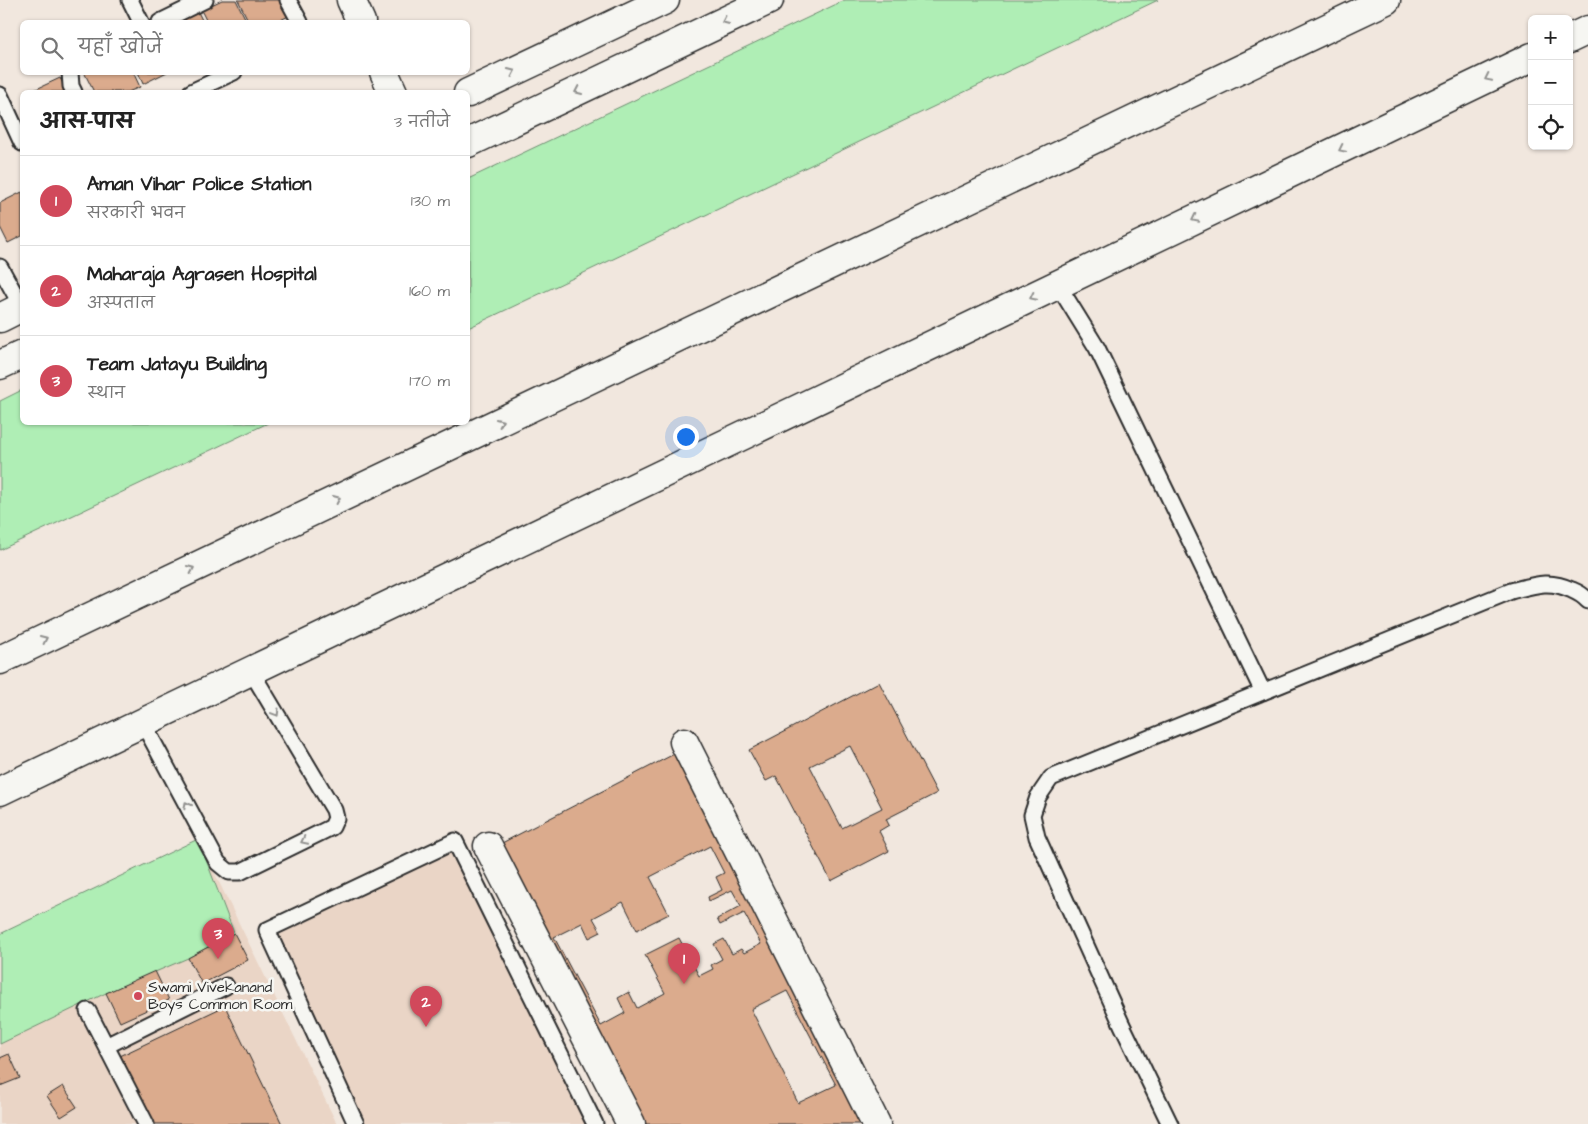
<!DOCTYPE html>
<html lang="hi">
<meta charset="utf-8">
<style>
:root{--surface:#fff;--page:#f2f2f2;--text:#222;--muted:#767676;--line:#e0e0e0;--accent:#d1495b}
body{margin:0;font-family:"Architects Daughter","Playpen Sans Deva",sans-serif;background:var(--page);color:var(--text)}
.controls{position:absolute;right:15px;top:15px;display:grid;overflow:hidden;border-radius:8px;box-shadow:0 1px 4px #0004}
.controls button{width:45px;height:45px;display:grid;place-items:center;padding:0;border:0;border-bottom:1px solid var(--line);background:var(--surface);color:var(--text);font:25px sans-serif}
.you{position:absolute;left:685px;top:436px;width:18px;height:18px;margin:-12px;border:4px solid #fff;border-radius:50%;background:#1a73e8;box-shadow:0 0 0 8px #1a73e833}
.badge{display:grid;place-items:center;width:32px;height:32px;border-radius:50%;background:var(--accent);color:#fff;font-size:16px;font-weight:700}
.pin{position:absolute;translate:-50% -41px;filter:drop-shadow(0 1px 2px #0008)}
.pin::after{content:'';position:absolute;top:26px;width:18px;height:15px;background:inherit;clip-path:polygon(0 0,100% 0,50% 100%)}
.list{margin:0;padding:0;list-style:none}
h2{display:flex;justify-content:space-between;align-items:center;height:65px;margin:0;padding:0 20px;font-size:21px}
h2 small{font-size:16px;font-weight:400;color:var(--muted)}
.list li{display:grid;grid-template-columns:32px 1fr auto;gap:15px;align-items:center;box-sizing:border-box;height:90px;padding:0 20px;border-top:1px solid var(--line)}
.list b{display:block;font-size:19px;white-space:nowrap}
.list p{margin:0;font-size:16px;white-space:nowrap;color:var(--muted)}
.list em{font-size:16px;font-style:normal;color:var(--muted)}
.icon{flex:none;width:28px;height:28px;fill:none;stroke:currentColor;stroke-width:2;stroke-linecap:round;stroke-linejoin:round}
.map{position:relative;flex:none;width:1588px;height:1124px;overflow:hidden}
.search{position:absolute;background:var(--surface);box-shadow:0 1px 4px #0004;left:20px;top:20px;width:450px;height:55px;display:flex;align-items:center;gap:12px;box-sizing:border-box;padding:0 18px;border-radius:8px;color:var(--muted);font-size:19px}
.panel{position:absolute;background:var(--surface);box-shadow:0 1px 4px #0004;left:20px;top:90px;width:450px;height:335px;border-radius:8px}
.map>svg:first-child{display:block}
.built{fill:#ead5c6}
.green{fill:#afeeb5;stroke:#6d8c70}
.building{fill:#dbab8d;stroke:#2b2b2b;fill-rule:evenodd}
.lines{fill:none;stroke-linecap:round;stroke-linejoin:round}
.service-casing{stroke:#2b2b2b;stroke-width:19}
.minor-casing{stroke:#2b2b2b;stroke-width:31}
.tertiary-casing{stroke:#2b2b2b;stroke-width:31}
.service{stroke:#f6f6f2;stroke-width:15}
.minor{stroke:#f6f6f2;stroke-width:28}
.tertiary{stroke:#f6f6f2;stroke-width:28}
.oneway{stroke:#90908e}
.poi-dot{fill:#d1495b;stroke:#f6f6f2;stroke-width:2}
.labels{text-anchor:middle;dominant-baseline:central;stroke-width:5;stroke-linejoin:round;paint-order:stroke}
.poi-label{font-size:15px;fill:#2b2b2b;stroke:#f6f6f2;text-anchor:start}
</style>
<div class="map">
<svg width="1588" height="1124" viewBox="0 0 1588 1124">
<rect width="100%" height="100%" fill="#f1e7de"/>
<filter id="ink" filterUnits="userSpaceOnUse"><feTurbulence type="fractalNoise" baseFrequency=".02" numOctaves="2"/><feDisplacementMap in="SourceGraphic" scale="10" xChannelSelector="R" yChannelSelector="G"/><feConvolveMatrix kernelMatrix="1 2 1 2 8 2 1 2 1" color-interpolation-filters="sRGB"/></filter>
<g filter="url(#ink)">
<path class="built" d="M198,839L337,1124H0V934Z
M445,842L589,1124H360L267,930Z"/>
<path class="green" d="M845,0H1158L468,328V179Z
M22,390V422L268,423L0,550V401Z
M198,839L234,933L188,958L106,993L0,1044V934Z"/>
<path class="building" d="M222,0H236L247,22H207L201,10Z
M238,0H284L291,15L276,22H249Z
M198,12L203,22H175Z
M84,72H133L140,87L128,92H94Z
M138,72H167L143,84Z
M60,78L67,92H30Z
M22,192V236L8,243L0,227V203Z
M879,682L937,793L886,819L889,825L879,831L889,851L831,881L776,776L766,781L749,750ZM850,746L882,808L842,828L810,766Z
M678,752L866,1124H644L500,844Z
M710,846L724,873L716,877L722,890L708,897L709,901L732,890L741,906L717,919L720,925L744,913L761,944L744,953L741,949L732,954L724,939L714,944L722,959L711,965L713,969L699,976L679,938L645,955L665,993L637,1008L629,992L618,998L625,1013L601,1026L554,937L582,923L589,938L601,932L593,918L623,902L637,930L669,914L650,877Z
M234,933L248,960L202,984L188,958Z
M155,971L169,1000L120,1022L106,993Z
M787,991L836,1085L798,1103L751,1009Z
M225,1006L282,1124H147L137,1092L120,1056Z
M9,1054L20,1078L0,1086V1058Z
M63,1086L77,1107L61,1117L47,1096Z"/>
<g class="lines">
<defs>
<path id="service" d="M130,0L141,22
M288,0L300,22
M160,22L205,0
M70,72L71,86L74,92
M191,92L234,72
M0,95L22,143
M0,267L22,307
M1058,285L1097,348L1263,692
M143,723L218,863L229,872H240L332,827L336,818L334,810L251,671
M88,1011L146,1124
M106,1046L226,986
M356,1124L267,930L455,841L595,1124
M1170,1124L1122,1025L1037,837L1032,815L1038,797L1051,778L1511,591C1534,585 1549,579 1572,590C1579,593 1583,595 1588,601"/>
<path id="minor" d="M351,0L361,22
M384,72L393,92
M468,93L665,0
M468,143L769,0
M0,318L22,307
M0,365L22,355
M684,742L876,1124
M488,846L631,1124"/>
<path id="tertiary" d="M1569,39L1588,30
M0,660L1386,0
M0,791L1176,228L1532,57"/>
</defs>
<use href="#service" class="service-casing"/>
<use href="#minor" class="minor-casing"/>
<use href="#tertiary" class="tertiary-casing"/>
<use href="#service" class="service"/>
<use href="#minor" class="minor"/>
<use href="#tertiary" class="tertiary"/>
</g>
<defs><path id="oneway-chevron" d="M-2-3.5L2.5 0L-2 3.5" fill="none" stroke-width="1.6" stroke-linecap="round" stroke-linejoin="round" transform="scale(1.25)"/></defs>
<g class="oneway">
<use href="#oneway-chevron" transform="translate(725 21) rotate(155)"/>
<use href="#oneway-chevron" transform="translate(512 72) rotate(-25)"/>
<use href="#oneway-chevron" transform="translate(1488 78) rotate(154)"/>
<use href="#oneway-chevron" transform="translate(578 91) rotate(155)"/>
<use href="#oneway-chevron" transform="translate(1342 149) rotate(154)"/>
<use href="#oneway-chevron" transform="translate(1195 219) rotate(154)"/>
<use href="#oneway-chevron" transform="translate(1033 297) rotate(154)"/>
<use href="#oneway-chevron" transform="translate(500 422) rotate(-25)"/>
<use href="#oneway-chevron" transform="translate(337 499) rotate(-25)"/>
<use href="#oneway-chevron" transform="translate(191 569) rotate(-25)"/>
<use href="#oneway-chevron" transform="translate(44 639) rotate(-25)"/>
<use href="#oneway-chevron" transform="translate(276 713) rotate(59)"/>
<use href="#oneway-chevron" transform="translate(187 805) rotate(-118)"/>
<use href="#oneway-chevron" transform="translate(304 841) rotate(154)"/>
</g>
</g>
<circle class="poi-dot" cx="138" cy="996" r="5"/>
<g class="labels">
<g class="poi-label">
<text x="148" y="987">Swami Vivekanand<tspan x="148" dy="17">Boys Common Room</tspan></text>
</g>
</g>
</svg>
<div class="controls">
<button>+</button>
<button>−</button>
<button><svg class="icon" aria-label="locate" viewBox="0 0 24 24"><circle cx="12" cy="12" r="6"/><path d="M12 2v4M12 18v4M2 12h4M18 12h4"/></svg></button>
</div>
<div class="you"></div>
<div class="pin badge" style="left:684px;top:984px">1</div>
<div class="pin badge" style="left:426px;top:1027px">2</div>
<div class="pin badge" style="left:218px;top:959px">3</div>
<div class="search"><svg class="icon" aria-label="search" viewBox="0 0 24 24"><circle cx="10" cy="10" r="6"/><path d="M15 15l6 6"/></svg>यहाँ खोजें</div>
<section class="panel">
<h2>आस-पास<small>3 नतीजे</small></h2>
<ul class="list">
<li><span class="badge">1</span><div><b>Aman Vihar Police Station</b><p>सरकारी भवन</p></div><em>130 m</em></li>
<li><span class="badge">2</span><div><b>Maharaja Agrasen Hospital</b><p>अस्पताल</p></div><em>160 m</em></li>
<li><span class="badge">3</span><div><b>Team Jatayu Building</b><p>स्थान</p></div><em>170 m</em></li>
</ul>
</section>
</div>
